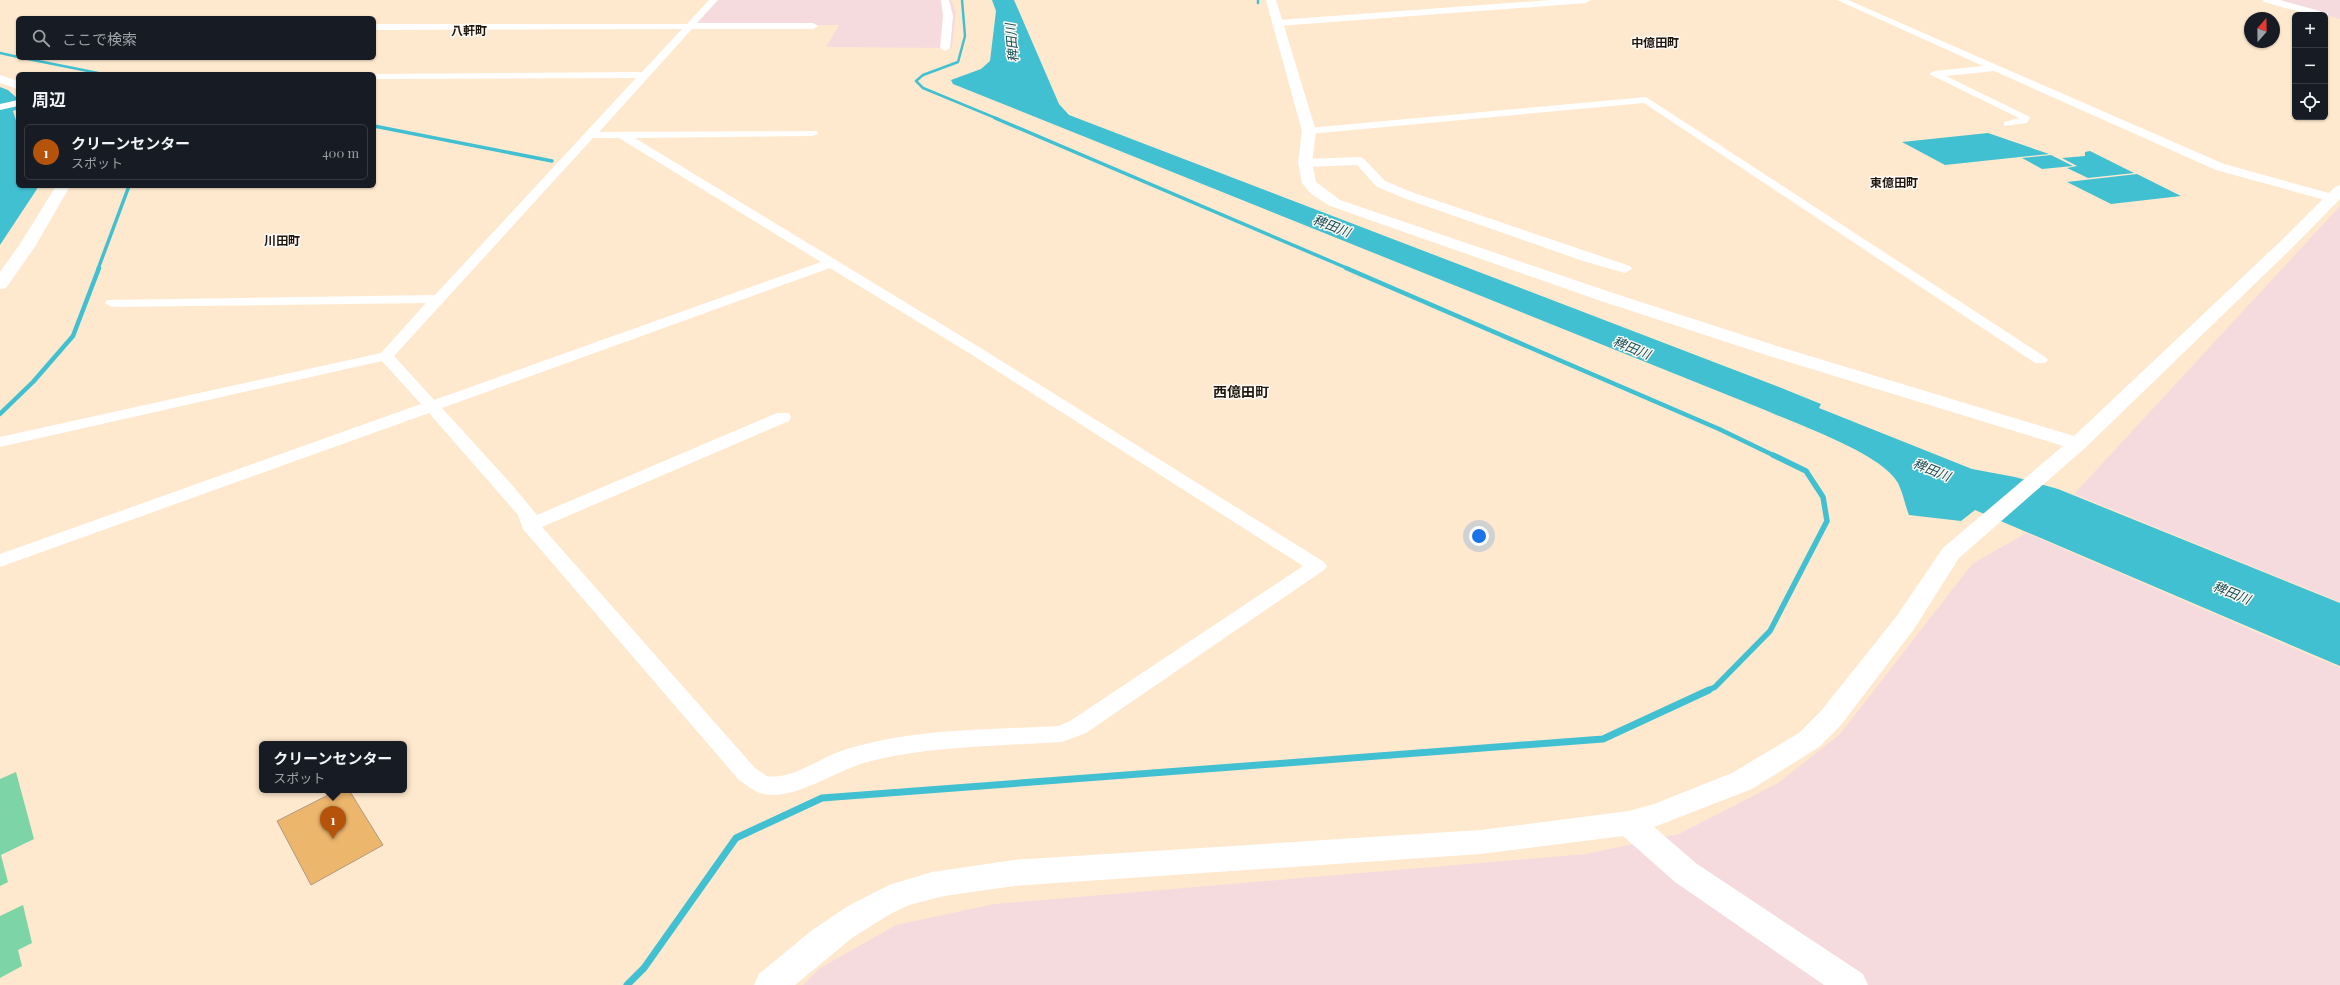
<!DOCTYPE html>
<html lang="ja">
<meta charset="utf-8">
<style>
:root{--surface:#171b24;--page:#20242c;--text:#f1f3f6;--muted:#9ea1a6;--line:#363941;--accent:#b45309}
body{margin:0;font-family:"Playfair Display","Noto Sans JP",serif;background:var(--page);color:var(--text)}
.controls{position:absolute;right:12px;top:12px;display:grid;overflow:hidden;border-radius:6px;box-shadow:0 1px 3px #0004}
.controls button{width:36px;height:36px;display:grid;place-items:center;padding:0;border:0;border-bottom:1px solid var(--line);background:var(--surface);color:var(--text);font:20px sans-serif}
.compass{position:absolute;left:2244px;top:12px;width:36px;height:36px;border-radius:50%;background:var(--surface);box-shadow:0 1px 3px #0004;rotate:20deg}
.you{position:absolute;left:1479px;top:536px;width:14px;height:14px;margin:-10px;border:3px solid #fff;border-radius:50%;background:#1a73e8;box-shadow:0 0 0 6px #1a73e833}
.badge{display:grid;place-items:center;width:26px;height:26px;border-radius:50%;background:var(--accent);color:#fff;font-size:13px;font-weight:700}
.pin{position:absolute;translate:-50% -33px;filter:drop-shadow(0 1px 2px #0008)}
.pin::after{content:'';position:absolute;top:21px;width:14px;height:12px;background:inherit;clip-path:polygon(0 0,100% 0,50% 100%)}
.popup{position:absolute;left:259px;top:741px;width:148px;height:52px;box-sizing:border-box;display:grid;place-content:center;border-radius:6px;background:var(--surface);filter:drop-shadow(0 1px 3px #0005);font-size:13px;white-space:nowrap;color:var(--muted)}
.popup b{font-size:15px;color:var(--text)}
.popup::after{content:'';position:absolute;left:50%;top:100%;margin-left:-8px;border:8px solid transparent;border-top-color:var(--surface)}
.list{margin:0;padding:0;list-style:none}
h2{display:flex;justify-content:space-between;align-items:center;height:52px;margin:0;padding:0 16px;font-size:17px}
h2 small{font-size:13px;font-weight:400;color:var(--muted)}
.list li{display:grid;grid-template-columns:26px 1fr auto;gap:12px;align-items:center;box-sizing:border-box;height:56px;margin:0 8px 8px;padding:0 8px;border:1px solid var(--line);border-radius:6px}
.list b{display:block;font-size:15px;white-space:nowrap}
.list p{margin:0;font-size:13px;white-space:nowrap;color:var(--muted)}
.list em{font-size:13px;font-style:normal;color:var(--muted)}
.icon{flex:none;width:22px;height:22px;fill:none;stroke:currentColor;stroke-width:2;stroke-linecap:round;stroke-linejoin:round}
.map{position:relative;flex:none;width:2340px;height:985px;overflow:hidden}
.search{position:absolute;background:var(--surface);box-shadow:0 1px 3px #0004;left:16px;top:16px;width:360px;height:44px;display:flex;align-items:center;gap:10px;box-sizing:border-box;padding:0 14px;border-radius:6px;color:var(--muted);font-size:15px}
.panel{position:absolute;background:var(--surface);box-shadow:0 1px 3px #0004;left:16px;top:72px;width:360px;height:116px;border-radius:6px}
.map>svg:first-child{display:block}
.industrial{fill:#f6dbde}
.green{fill:#7dd4a7}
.water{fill:#41c0d1}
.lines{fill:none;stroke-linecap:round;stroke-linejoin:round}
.stream-far4{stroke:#41c0d1;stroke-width:2.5}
.stream-far3{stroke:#41c0d1;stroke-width:3.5}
.stream-far2{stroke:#41c0d1;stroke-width:4.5}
.stream-far1{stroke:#41c0d1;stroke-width:5.5}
.stream{stroke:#41c0d1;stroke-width:7}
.building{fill:#edb66d;stroke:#ae9a81}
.street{fill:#fff;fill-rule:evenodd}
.secondary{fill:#fff;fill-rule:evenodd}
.labels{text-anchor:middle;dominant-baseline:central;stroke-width:3;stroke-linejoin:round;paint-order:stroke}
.far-quarter-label{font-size:12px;font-weight:bold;fill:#20180f;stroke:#fef9f4}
.water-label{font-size:13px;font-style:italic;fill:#184e55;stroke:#fef9f4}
.quarter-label{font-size:14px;font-weight:bold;fill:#20180f;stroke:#fef9f4}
</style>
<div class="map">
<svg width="2340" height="985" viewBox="0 0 2340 985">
<rect width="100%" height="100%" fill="#ffe9ce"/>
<path class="industrial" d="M710,0H951L956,12L952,48L826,47L839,25H686Z
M2274,0H2340V19L2322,14Z
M2340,206V602L2074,494Z
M2026,533L2340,668V985H803L820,968L896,925L994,904L1586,854L1679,834L1778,783L1840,734L1972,564Z"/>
<path class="green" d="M16,772L34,839L1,855L8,882L0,886V779Z
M23,905L32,943L18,950L22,966L0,978V916Z"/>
<path class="water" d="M992,0H1014L1059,104L1069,115L1779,387L1821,404L1819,408L1972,469L2015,477L2058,489L2340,603V666L1975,510L1961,521L1909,515C1905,505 1903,493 1898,483C1881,453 1798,425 1765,410L953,84L951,80L981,69L990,61L996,11Z
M0,87L8,90L18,99V109L13,111L18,127V186H36L37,189L0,245Z
M1988,133L2049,154L1945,165L1902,142Z
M2090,151L2134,173L2088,178L2067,168L2077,166L2062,158L2085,156V152Z
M2051,155L2073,166L2042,169L2022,158Z
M2137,174L2181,196L2111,204L2067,182Z"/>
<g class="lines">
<path class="stream-far4" d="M962,0L965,36L958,62L923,75L916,81L923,88L998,119
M1258,0V3
M0,53L18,57
M23,58L103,74"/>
<path class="stream-far3" d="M995,118L1349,269
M374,126L552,161
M98,269L129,186"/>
<path class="stream-far2" d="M1346,268L1719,429L1775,456
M0,414L33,382L73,336L99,268"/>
<path class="stream-far1" d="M1707,691L1715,687L1770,631L1827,521L1823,497L1806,471L1773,455"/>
<path class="stream" d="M627,985L644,968L736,838L822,798L1603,739L1709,690"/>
</g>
<path class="building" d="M338,790H349L383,845L311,885L277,821Z"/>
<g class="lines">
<path class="street" d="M709,0H718L697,23H813L818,26L813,29H692L599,132L816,131L818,133L816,135L812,136L635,138L979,347L1324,562L1327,566L1324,570L1086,733L1062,742C999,746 936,746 875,760C841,767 805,795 772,795C758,795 749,787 739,780L523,529L518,515L429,413L0,567V554L421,404L382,361L0,447V437L381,353L426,303L112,307L105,303L107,300L435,295L636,78L374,79V74H370L642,72L682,29L374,30V24H687ZM593,138H619L821,262L434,400L394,356ZM830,268L969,353L1303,566L1070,721L1059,726C987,730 911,728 841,751C818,759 792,780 767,776L755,768L542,527L789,421L791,417L789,413H777L537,515L513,486L442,408Z
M941,0H949L953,16L950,48L945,51L940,48L943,16Z
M1551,0H1590L1586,3L1278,26L1273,23L1278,20Z
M1837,0H1848L2224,164L2336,195L2338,198L2332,202L2216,170L1994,71L1946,76L2030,117L2027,123L2004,126V122L2019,118L1929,74L1934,71L1983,66Z
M1646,97L2045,357L2048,360L2045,363H2035L1644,103L1309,134L1303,131L1309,128Z
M18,100V106L0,110V104Z
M1360,157L1364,159L1385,181L1414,193L1630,266L1632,269L1625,273L1583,261L1406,199L1377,187L1357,165L1305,167L1299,163L1305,159Z"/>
<path class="secondary" d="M1266,0H1276L1316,131L1312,163L1316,182L1340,200L1610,292L1780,347L2074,436L2284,238L2335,187L2340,185V199L2296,244L2085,448L1959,558L1914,629L1841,725L1819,747L1752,789L1654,827L1697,864L1863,974L1868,985H1824L1675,882L1623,836L1480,854L1014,886L944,896L909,905L890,914L852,938L795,985H754L759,974L776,960L811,931L848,906L889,885L932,872L1014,860L1480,830L1629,811L1654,804L1732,773L1799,733L1821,711L1896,617L1943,548L2063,446L1766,355L1598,300L1330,206L1311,194L1302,183L1298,163L1302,131Z
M2263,0H2280L2327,13L2329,15L2325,18V15H2311L2264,2Z
M0,75L18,81V89L0,83Z
M56,186H70L36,245L6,288L0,289V272L20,244Z"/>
</g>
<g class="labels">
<g class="far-quarter-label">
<text x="469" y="30">八軒町</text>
<text x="1655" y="42">中億田町</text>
<text x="1894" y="182">東億田町</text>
<text x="282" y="240">川田町</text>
</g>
<g class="water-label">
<text transform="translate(1011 43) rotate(-95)">稗田川</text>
<text transform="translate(1332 225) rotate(21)">稗田川</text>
<text transform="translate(1632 347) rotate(22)">稗田川</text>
<text transform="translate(1932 469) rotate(22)">稗田川</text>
<text transform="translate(2232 592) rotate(22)">稗田川</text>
</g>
<g class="quarter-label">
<text x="1241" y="391">西億田町</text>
</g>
</g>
</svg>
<div class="controls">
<button>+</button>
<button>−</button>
<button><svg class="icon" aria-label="locate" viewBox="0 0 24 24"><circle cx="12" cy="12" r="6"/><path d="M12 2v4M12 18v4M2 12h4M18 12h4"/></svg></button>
</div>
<svg class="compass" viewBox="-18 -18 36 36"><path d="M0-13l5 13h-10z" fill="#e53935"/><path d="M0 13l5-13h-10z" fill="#9ea1a6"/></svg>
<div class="you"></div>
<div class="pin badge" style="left:333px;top:839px">1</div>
<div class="popup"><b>クリーンセンター</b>スポット</div>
<div class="search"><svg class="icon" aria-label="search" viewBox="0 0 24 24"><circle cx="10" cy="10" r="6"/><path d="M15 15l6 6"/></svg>ここで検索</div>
<section class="panel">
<h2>周辺<small></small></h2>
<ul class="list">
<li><span class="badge">1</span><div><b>クリーンセンター</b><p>スポット</p></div><em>400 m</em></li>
</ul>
</section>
</div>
